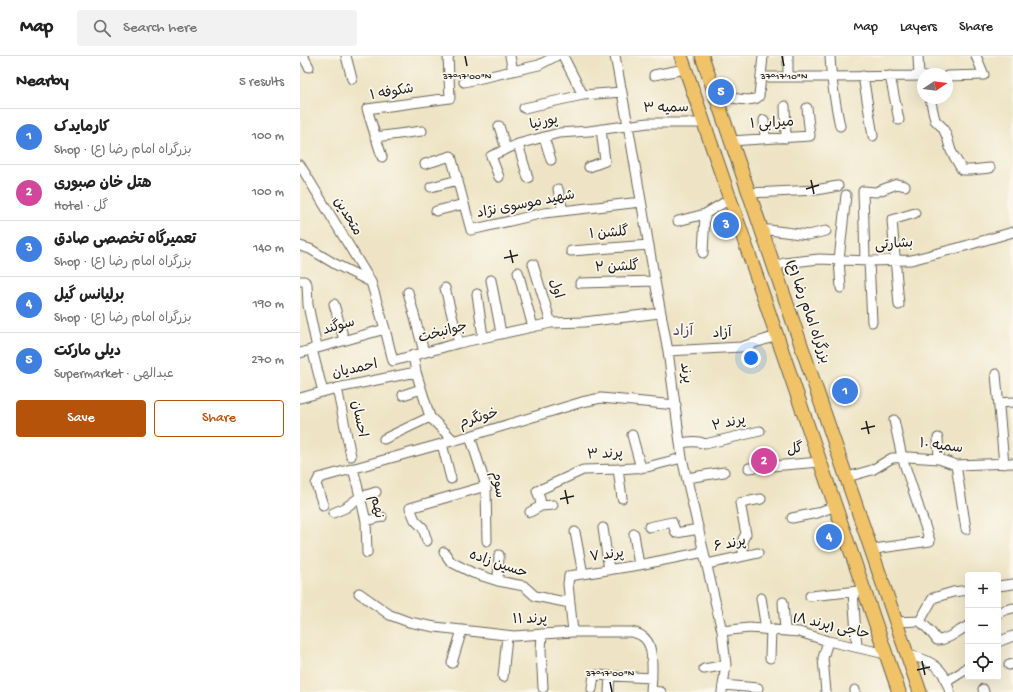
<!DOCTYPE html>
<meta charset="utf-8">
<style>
:root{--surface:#fff;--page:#f2f2f2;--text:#222;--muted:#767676;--line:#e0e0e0;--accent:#b45309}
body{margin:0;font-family:"Gochi Hand","Playpen Sans Arabic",sans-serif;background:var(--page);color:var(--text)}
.controls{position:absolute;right:12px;bottom:12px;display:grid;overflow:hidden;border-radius:4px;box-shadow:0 4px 16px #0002}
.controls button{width:36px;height:36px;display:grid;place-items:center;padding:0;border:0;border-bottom:1px solid var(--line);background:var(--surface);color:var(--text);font:20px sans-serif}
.compass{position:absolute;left:617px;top:12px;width:36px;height:36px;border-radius:50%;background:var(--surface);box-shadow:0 4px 16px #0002;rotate:77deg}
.you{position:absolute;left:451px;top:302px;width:14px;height:14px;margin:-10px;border:3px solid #fff;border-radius:50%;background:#1a73e8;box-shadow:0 0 0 6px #1a73e833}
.badge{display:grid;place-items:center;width:26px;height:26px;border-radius:50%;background:var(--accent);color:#fff;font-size:13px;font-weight:700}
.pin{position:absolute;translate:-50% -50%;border:2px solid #fff;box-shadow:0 1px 4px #0006}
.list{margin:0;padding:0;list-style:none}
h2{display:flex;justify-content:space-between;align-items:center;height:52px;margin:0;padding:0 16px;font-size:17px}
h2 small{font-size:13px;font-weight:400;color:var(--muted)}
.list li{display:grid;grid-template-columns:26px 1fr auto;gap:12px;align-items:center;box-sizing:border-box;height:56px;padding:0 16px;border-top:1px solid var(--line)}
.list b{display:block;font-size:15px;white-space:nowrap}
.list p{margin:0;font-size:13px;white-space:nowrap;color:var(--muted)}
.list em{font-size:13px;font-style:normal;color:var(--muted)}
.actions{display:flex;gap:8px;padding:12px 16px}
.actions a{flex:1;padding:9px 0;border:1px solid var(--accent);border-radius:4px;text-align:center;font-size:14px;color:var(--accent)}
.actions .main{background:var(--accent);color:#fff}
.icon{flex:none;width:22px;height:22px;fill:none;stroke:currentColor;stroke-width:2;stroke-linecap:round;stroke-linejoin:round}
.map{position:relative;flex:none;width:713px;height:636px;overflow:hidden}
header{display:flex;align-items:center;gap:24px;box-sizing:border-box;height:56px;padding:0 20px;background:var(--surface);border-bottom:1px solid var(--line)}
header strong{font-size:19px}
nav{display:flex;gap:22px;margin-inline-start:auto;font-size:14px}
.search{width:280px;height:36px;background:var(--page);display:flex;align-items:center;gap:10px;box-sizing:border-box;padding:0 14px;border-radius:4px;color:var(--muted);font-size:15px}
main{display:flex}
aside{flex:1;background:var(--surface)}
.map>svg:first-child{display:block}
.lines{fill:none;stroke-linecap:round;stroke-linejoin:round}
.minor-casing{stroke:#666257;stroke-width:11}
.highway-casing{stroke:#666257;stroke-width:15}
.minor{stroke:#fff;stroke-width:9}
.highway{stroke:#f0c369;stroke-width:13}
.ticks{fill:none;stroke:#1c1c1c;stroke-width:1.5}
.labels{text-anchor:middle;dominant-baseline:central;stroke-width:3.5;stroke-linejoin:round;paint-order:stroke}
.street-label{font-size:14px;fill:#1c1c1c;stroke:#fbf7ec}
.neighbourhood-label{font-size:15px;fill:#585065;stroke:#fbf7ec}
.ticks-label{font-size:10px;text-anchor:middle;fill:#1c1c1c;stroke:#fbf7ec;stroke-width:3.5;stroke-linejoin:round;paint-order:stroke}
</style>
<header>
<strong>Map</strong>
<div class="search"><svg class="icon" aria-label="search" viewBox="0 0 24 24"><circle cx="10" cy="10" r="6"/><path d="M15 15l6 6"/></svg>Search here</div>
<nav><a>Map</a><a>Layers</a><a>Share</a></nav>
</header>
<main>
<aside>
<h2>Nearby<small>5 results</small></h2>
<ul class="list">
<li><span class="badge" style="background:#3f7fe0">1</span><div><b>کارمایدک</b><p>Shop · بزرگراه امام رضا (ع)</p></div><em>100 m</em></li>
<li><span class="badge" style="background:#d1479c">2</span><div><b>هتل خان صبوری</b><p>Hotel · گل</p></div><em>100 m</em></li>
<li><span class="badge" style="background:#3f7fe0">3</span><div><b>تعمیرگاه تخصصی صادق</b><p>Shop · بزرگراه امام رضا (ع)</p></div><em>140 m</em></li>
<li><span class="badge" style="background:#3f7fe0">4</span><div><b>برلیانس گیل</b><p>Shop · بزرگراه امام رضا (ع)</p></div><em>190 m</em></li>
<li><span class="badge" style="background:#3f7fe0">5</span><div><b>دیلی مارکت</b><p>Supermarket · عبدالهی</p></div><em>270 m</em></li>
</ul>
<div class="actions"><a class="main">Save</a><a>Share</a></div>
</aside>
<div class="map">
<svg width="713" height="636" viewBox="0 0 713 636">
<rect width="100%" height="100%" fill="#fbf7ec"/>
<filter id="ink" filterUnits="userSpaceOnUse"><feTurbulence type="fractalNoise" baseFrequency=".025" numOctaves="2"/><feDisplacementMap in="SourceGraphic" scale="8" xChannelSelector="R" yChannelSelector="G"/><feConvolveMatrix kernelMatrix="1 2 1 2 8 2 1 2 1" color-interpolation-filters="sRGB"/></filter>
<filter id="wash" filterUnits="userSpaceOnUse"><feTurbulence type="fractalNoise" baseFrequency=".012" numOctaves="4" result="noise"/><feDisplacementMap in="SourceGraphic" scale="16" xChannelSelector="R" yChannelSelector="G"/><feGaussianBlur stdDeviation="0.9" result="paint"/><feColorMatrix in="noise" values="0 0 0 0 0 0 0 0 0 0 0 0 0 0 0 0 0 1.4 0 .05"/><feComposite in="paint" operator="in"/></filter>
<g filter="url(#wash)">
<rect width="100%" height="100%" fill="#eee4c5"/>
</g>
<g filter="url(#ink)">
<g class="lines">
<defs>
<path id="minor" d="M3,0L9,11
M46,0L52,23
M210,0L213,15
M263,0L283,39L322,36
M315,0L328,69L355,225L368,295L382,402L422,575L426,609L422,636
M530,0C531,24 535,46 540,70
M618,0L619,20
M354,19L385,13
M563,20L573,80
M590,20L599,64
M647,20L684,19L676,0
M462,21H531L623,20
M488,21V0
M164,26L239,9L256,0
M415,37C423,40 445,46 454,43C456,43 458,41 459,40L463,0
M630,42L635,64L643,72L647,81L651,95L662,114H671L690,112
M485,50L486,82
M224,52L283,39
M464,64L465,83
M199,70L206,93
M75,81L122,75
M244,81L251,104
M431,85L510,80L507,52
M218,88L228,122
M82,101L67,53L150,42L148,0H149
M125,108L151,100L171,174L244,157L341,146
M0,109L71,226L85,273L93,305L159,287L251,267L284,266L360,257
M289,111L305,105L301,73
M199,121L191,100L218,88L259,77L289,75L348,67H404
M131,131L158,124
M258,133L263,155
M449,137L516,134L538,130
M136,155L164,148
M378,165L405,158L430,143
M462,174H469L508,179L526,175
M0,190L10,193L35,208L71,226
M271,195L349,189
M403,197L405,158
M565,204L563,135L576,136L597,128L605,130
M569,205L572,266
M233,208L251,267
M474,211L484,207L519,203L569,205L611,204L658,192L713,176
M218,216L233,271
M191,224L201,277
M0,225H4L7,228L8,249L17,292
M280,227L355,225
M145,232L159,287
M541,232L539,204L546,139
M108,236L124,296
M177,238L183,281
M34,248L44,284
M599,249L592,164L615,157
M12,293L23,336
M368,295L441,291L477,280
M0,297L85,273
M113,299L116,316L130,361L153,384
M696,318L704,408
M37,332L51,400
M103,339L121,333
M0,342L37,332L116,316
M699,347L713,346
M332,379L341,412
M170,380L186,430L187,485
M638,382L639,403
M84,383L130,361
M380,387C389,386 397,384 405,388L460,375
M142,388L151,423
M656,409L666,473
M53,412L66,465L67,497
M449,412L520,406
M318,413L322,442
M547,421L572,414L592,402L608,401L639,403L656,409L713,407
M387,422L424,416
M23,449L16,428L19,422L170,380L282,346L301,342L376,349
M253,449L241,450L240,443L237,435L283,414L318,413L347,411L382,402
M230,456L241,450
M33,457L45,452L60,441L76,436
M492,462L517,457L535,450
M66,465L82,461
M349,471L372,466L376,477L399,473
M303,472L309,514
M275,476L283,518
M334,478L339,509
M127,485L123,472L115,464L110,452L186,430
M572,495L581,492L630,485L602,401L594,364
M144,496L151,506L173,517L198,525L224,530L235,540L270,547
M443,500V483L446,478L440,447L461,443
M407,508L458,497
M198,525L199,499
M698,530L713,528
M553,536L557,591
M59,537L90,559L109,566L135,571L214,580L273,576H331C338,577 343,579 347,585C354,594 352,623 351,635L361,636
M510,540L559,535
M461,542L466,573
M483,546L485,574
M698,557L705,554L713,552
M620,565L633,542L653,536L668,534
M596,566L620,565L630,575L637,584C647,585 659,574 668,570
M422,575L449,572L499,576L528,585L586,598
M273,576L268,528L269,520L339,509L404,496
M242,578L241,595L243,632
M698,586L713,580
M608,599C621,602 635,606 643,618C646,624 648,630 650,636
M470,602L471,573
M152,607L162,574
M709,609L713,608
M404,613L426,609
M203,621L207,580
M646,626L662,616L668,610
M423,629L458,632
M292,633L294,619L352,622
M683,633L684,636
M555,634V636
M309,636L310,620
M526,636L523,602L528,585"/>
<path id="highway" d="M381,0L599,636
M402,0L620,636"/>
</defs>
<use href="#minor" class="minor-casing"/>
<use href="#highway" class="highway-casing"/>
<use href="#minor" class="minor"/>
<use href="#highway" class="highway"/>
</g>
</g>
<path class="ticks" d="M165,0L167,10M482,0L484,10M511,124L514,138M506,133L519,129M210,194L213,207M204,202L218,199M566,365L569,378M561,373L575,370M265,434L268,448M260,443L274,440M622,605L625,619M617,614L630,611M310,626L312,636"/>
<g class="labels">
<g class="street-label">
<text transform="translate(92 37) rotate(-10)">شکوفه ۱</text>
<text transform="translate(366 53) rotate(-1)">سمیه ۳</text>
<text transform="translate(244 67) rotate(-13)">پورنیا</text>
<text transform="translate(472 68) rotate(-3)">میرابی ۱</text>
<text transform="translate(226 149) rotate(-11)">شهید موسوی نژاد</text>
<text transform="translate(47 161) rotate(59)">متحدین</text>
<text transform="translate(309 178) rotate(-4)">گلشن ۱</text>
<text transform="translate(594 189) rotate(-4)">بشارتی</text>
<text transform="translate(317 212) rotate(-2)">گلشن ۲</text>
<text transform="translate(255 233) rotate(72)">اول</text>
<text transform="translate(507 256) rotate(71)">بزرگراه امام رضا (ع)</text>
<text transform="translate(39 271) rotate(-16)">سوگند</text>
<text transform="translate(143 277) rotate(-15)">جوانبخت</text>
<text transform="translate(422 278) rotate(-3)">آزاد</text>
<text transform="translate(55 314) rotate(-12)">احمدیان</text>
<text transform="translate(385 317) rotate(82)">پرند</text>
<text transform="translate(58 363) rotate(79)">احسان</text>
<text transform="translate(179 363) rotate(-16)">خونگرم</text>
<text transform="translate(429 368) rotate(-13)">پرند ۲</text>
<text transform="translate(641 391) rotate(7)">سمیه ۱۰</text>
<text transform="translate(495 394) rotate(-5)">گل</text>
<text transform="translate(305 399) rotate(-3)">پرند ۳</text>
<text transform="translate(197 429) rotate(81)">سوم</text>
<text transform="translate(76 451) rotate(79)">نهم</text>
<text transform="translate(430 489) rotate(-12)">پرند ۶</text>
<text transform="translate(307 500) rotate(-8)">پرند ۷</text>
<text transform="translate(198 509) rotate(19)">حسین زاده</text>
<text transform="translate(230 564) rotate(-2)">پرند ۱۱</text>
<text transform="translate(531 571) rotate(13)">حاجی (پرند ۸)</text>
</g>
<g class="neighbourhood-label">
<text x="383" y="276">آزاد</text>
</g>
</g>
<g class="ticks-label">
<text x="167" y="23">37°17'00"N</text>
<text x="484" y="23">37°17'10"N</text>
<text x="310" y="620">37°17'00"N</text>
</g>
</svg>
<div class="controls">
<button>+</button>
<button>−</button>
<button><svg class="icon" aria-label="locate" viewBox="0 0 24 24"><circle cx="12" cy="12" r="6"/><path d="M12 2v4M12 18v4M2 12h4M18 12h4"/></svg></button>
</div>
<svg class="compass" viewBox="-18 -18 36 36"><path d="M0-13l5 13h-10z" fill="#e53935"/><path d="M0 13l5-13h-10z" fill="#767676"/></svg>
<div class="you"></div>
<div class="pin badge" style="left:545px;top:335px;background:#3f7fe0">1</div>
<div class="pin badge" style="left:464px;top:405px;background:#d1479c">2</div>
<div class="pin badge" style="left:426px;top:169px;background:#3f7fe0">3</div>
<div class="pin badge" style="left:529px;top:481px;background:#3f7fe0">4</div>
<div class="pin badge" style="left:421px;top:36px;background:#3f7fe0">5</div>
</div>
</main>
